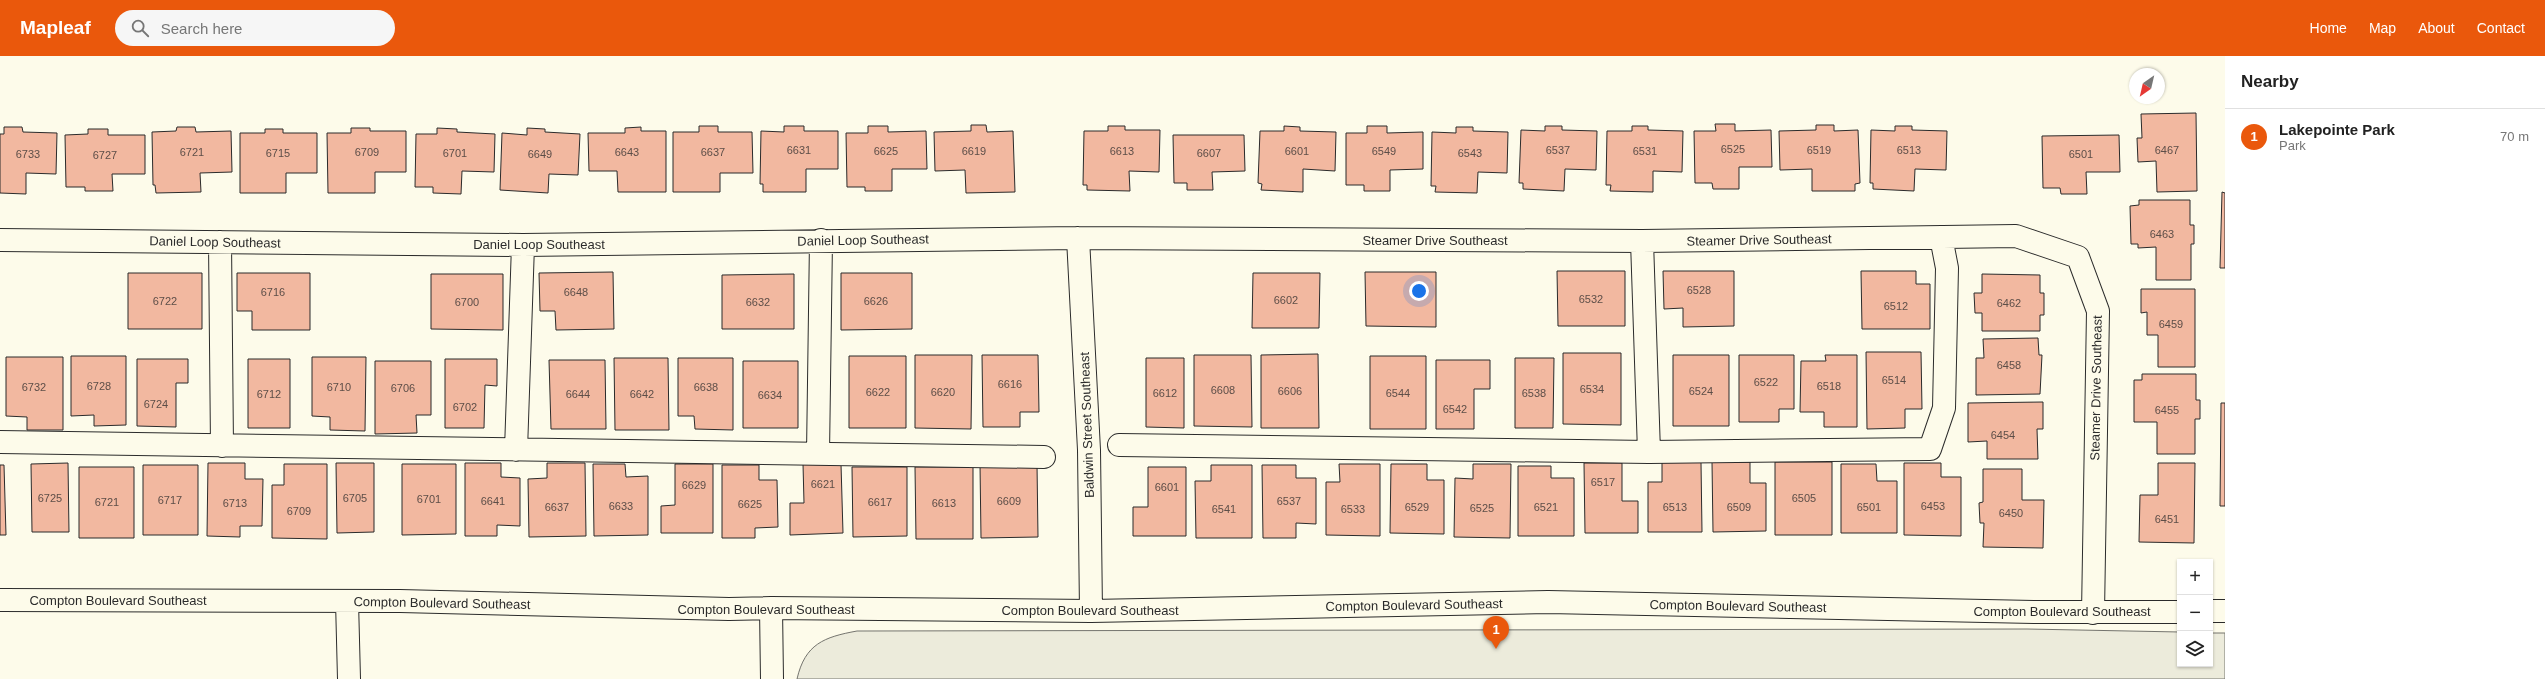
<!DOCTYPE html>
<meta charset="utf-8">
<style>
:root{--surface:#fff;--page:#f6f6f6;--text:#222;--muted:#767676;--line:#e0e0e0;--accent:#ea580c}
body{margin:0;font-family:Arial,sans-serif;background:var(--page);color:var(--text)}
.controls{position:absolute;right:12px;bottom:12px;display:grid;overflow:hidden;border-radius:0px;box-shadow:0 1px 3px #0004}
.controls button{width:36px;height:36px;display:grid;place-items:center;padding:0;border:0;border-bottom:1px solid var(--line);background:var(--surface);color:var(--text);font:20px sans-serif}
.compass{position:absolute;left:2129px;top:12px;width:36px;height:36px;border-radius:50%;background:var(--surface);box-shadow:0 1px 3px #0004;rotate:214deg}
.you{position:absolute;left:1419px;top:235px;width:14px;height:14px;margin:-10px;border:3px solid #fff;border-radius:50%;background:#1a73e8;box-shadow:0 0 0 6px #1a73e833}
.badge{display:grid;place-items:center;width:26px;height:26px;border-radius:50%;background:var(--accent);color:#fff;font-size:13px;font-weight:700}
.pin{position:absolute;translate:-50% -33px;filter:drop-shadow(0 1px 2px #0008)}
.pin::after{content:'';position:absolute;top:21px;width:14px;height:12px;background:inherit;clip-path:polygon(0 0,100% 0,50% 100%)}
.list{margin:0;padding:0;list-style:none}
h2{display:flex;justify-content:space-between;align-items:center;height:52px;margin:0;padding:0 16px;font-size:17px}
h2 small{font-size:13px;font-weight:400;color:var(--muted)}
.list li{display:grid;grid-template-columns:26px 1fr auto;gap:12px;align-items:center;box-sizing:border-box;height:56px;padding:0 16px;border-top:1px solid var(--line)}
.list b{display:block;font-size:15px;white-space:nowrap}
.list p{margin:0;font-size:13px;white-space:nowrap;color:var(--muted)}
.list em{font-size:13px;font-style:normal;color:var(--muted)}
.icon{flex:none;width:22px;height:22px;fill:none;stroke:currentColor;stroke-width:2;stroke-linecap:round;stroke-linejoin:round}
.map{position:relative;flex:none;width:2225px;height:623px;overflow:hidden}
header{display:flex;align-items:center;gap:24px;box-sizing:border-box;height:56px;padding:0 20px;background:var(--accent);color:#fff}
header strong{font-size:19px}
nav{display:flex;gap:22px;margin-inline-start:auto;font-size:14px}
.search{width:280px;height:36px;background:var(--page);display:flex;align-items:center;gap:10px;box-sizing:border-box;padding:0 14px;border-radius:22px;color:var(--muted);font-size:15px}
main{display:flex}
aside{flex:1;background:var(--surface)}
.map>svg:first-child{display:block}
.green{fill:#ecebdb;stroke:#74746e}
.building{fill:#f2b8a0;stroke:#2b2b2b}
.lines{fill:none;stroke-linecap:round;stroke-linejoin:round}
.minor-casing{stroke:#2b2b2b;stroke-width:24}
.minor{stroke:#fdfbea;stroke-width:22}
.labels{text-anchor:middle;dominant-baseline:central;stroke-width:3;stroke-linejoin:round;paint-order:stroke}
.number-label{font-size:11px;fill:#5d4e48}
.street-label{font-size:13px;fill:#2b2b2b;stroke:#fdfbea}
</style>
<header>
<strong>Mapleaf</strong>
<div class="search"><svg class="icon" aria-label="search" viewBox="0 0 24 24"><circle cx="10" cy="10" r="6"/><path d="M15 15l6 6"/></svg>Search here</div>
<nav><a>Home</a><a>Map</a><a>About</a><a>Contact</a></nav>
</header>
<main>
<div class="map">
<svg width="2225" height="623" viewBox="0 0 2225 623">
<rect width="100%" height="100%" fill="#fdfbea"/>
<path class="green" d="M2027,573L2180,576V608H2210V577H2225V623H797C805,588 824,581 857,575Z"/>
<path class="building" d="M2196,57L2197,135L2157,136L2156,105L2138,106L2137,82H2142L2141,58Z
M1715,68H1735V75L1771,74L1772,111H1739V133H1713L1712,127H1695L1694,75H1716Z
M971,69H986L987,76L1013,75L1015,136L966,137L965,114L935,115L934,76L971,75Z
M1816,69H1834V75L1858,74L1860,127L1855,128V135H1812V113L1780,114L1779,75L1816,74Z
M699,70H718V76H752L753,117H720V136H673V76H699Z
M784,70H804V75H838V113H806V136H763V128H760L761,75L784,76Z
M868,70H888V76L926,75L927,113H892V135H865V131H847L846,77H868Z
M1108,70H1125V74H1160L1159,116L1129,115L1130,135L1087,134V129H1083L1084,75H1108Z
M1284,70L1300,71V75L1336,76L1335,115L1303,113V136L1261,134L1262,128L1258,127L1260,75H1284Z
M1367,70H1387V77L1423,76V113L1390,114V135H1364V129H1346V77H1367Z
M1545,70H1562V74L1597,75L1596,114L1565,113L1564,135L1523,133V127H1519L1521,74L1545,75Z
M1632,70H1648V74L1683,75L1682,116L1653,115V136L1610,135L1611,129H1606L1607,75H1632Z
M1895,70H1912V74L1947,75L1946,114L1915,113L1914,135L1873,133V127H1870L1871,74L1895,75Z
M4,71H22L23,76L57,77L56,118L26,117V138L0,137V78H4Z
M177,71H195L196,76L231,75L232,116L200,117L201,136L156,137L155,129H153L152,76L176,75Z
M641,71V75H666V136H618L617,115H589L588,77H625V72Z
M1456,71H1473V75L1508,76L1507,117L1478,116L1477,137L1435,136L1436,130H1431L1432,76L1456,77Z
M351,72H370V75H406V116H375V137H328L327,77H351Z
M437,72L457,73V76L495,78L494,116L462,115L461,138L433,137V131H415L416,78H437Z
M527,72L545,73V76L580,78L578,119L549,118L548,137L500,134L502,77L527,79Z
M88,73H108V79H145V118H112L113,135H85V131H66L65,79L88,78Z
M265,73H283V77H317V117H286V137H240V77H265Z
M1173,79H1244L1245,115L1212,116L1213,134H1187V127H1174Z
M2119,79L2120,116H2086L2087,138H2061L2060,132H2043L2042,80Z
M2222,136L2225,137V212H2220Z
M2139,144H2190V169H2194V188H2191V224H2156V191L2138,192V188H2131L2130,150L2139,149Z
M1557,215H1625V270H1558Z
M1663,215H1734V270L1683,271V252L1664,253Z
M1861,215H1916V228H1930V273H1862Z
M613,216L614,273L556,274L555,255H540L539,217Z
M1365,216H1436V271L1366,270Z
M128,217H202V273H128Z
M237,217H310V274H252V255H237Z
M841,217H912V273L841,274Z
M1253,217H1320L1319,272H1252Z
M431,218H503V274L431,273Z
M794,218V273H722V219Z
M1982,218L2040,219V237H2044V259H2040V275H1982V257H1975L1974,237H1982Z
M2141,233H2195V311H2158V279H2147V256L2141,257Z
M2038,282L2039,299H2042L2040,338L1976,339V302H1984L1983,283Z
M1866,296H1921L1922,353H1905V372L1867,373Z
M1563,297H1621V369L1563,368Z
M1318,298L1319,372H1261V299Z
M915,299H972L971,373L915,372Z
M982,299H1038L1039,356H1020V371H983Z
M1194,299H1251L1252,371L1194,370Z
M1673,299H1729V370H1673Z
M1739,299H1794V353H1779V366H1739Z
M1825,299H1857V371H1824V356H1800L1801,305H1826Z
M71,300H126V369L94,370V359L71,360Z
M849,300H906V372H849Z
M1370,300H1426V373H1370Z
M6,301H63V374H27V361L6,360Z
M312,301H366L365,375L330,374V361L312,360Z
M614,302H668L669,374H615Z
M678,302H733V374L695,373L694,360H678Z
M1146,302H1184V372L1146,371Z
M1515,302H1554L1553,372H1515Z
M137,303H188V327H176V371L137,370Z
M248,303H290V372H248Z
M445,303H497V330L485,329L484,372H445Z
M549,304H605L606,373H551Z
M1436,304H1490V333H1474V373H1436Z
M375,305H431V359H416L417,377L375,378Z
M743,305H798V372H743Z
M2142,318H2196V344H2200V363H2195V398H2157V366H2134V324H2142Z
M2043,346V373H2037L2038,403H1987V385L1968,386V347Z
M2221,347H2225V450H2220Z
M1662,406H1701L1702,476H1648V426H1662Z
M1712,406H1750V427H1766V475L1713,476Z
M1775,406H1832V479H1775Z
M68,407L69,476H32L31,408Z
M208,407H245V423H263L262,470H240V481L207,480Z
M336,407H374V476L337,477Z
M465,407H501V421L520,422V470L497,469V480H465Z
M547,407H585L586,480L529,481L528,423L547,422Z
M1584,407H1622V445H1638V477H1585Z
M1904,407H1941V421H1961V480L1904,479Z
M2158,407H2195L2194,487L2139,486L2140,439H2158Z
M284,408H327V483L272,482V429H284Z
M402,408H456V478L402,479Z
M593,408H625L626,421L648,420V479L594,480Z
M675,408H713V477H661V450L675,449Z
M803,408H841L843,477L790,479V447H804Z
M980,408H1037L1038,481L981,482Z
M1339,408H1380V480L1326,479V426H1340Z
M1391,408H1427V424H1444V478L1390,477Z
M1473,408H1511L1510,482L1454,481L1455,422L1473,423Z
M1841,408H1876L1877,425H1897V477H1841Z
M0,409H4L6,479H0Z
M143,409H198V479H143Z
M722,409H759V424H777L778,471L755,472V482H722Z
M1211,409H1252V482H1196L1195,425H1211Z
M1262,409H1296V422H1316V468L1296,467V482H1263Z
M1518,410H1551V422H1574V480H1518Z
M79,411H134V482H79Z
M852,411H907V480L853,481Z
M915,411H973V483H916Z
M1148,411H1186V480H1133V451H1148Z
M1983,413H2022V444H2044L2043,492L1983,491L1984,467H1980L1979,447L1983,446Z"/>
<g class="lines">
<defs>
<path id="minor" d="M1078,182L1089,394L1091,555
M0,184L523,189L1078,182L1642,185L2016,180L2078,201L2098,255L2093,557
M1642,185L1649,396
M220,186L222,390
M0,386L1044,401
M1119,389L1649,396L1930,393L1944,352L1947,212L1941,181
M516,394L523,189
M818,398L821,184
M0,544L400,545L729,553L771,552L1091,555L1548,546L2034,556H2180
M347,545L349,623
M771,552L772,623
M2210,555H2225"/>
</defs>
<use href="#minor" class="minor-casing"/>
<use href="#minor" class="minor"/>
</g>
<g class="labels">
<g class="number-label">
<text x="1733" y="93">6525</text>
<text x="799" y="94">6631</text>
<text x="1558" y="94">6537</text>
<text x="1819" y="94">6519</text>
<text x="1909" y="94">6513</text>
<text x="2167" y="94">6467</text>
<text x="886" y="95">6625</text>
<text x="974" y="95">6619</text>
<text x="1122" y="95">6613</text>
<text x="1297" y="95">6601</text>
<text x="1384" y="95">6549</text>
<text x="1645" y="95">6531</text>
<text x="192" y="96">6721</text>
<text x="367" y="96">6709</text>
<text x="627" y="96">6643</text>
<text x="713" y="96">6637</text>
<text x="278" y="97">6715</text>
<text x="455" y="97">6701</text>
<text x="1209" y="97">6607</text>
<text x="1470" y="97">6543</text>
<text x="28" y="98">6733</text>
<text x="540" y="98">6649</text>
<text x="2081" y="98">6501</text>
<text x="105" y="99">6727</text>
<text x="2162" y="178">6463</text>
<text x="1699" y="234">6528</text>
<text x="273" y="236">6716</text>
<text x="576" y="236">6648</text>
<text x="1591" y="243">6532</text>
<text x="1286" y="244">6602</text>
<text x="165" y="245">6722</text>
<text x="876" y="245">6626</text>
<text x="467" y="246">6700</text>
<text x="758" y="246">6632</text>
<text x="2009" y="247">6462</text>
<text x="1896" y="250">6512</text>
<text x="2171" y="268">6459</text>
<text x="2009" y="309">6458</text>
<text x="1894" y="324">6514</text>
<text x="1766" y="326">6522</text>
<text x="1010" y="328">6616</text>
<text x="99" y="330">6728</text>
<text x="1829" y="330">6518</text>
<text x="34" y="331">6732</text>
<text x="339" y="331">6710</text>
<text x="706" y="331">6638</text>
<text x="403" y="332">6706</text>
<text x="1592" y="333">6534</text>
<text x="1223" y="334">6608</text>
<text x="1290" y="335">6606</text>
<text x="1701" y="335">6524</text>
<text x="878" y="336">6622</text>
<text x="943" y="336">6620</text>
<text x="1165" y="337">6612</text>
<text x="1398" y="337">6544</text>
<text x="1534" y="337">6538</text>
<text x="269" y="338">6712</text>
<text x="578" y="338">6644</text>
<text x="642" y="338">6642</text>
<text x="770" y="339">6634</text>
<text x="156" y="348">6724</text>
<text x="465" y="351">6702</text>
<text x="1455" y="353">6542</text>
<text x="2167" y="354">6455</text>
<text x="2003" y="379">6454</text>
<text x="1603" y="426">6517</text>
<text x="823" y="428">6621</text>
<text x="694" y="429">6629</text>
<text x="1167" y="431">6601</text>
<text x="50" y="442">6725</text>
<text x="355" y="442">6705</text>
<text x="1804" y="442">6505</text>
<text x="429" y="443">6701</text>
<text x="170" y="444">6717</text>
<text x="493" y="445">6641</text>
<text x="1009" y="445">6609</text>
<text x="1289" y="445">6537</text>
<text x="107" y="446">6721</text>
<text x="880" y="446">6617</text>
<text x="235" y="447">6713</text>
<text x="944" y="447">6613</text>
<text x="750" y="448">6625</text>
<text x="621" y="450">6633</text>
<text x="1933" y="450">6453</text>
<text x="557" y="451">6637</text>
<text x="1417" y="451">6529</text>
<text x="1546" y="451">6521</text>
<text x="1675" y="451">6513</text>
<text x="1739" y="451">6509</text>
<text x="1869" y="451">6501</text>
<text x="1482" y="452">6525</text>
<text x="1224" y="453">6541</text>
<text x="1353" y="453">6533</text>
<text x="299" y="455">6709</text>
<text x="2011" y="457">6450</text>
<text x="2167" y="463">6451</text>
</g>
<g class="street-label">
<text transform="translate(863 184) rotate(-1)">Daniel Loop Southeast</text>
<text x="1435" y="184">Steamer Drive Southeast</text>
<text transform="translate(1759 184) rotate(-1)">Steamer Drive Southeast</text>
<text transform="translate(215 186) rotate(1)">Daniel Loop Southeast</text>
<text x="539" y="188">Daniel Loop Southeast</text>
<text transform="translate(2096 332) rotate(-89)">Steamer Drive Southeast</text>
<text transform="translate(1087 369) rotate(-92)">Baldwin Street Southeast</text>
<text x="118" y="544">Compton Boulevard Southeast</text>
<text transform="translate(442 547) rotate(1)">Compton Boulevard Southeast</text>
<text transform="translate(1414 549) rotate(-1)">Compton Boulevard Southeast</text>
<text transform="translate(1738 550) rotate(1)">Compton Boulevard Southeast</text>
<text x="766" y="553">Compton Boulevard Southeast</text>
<text x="1090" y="554">Compton Boulevard Southeast</text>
<text x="2062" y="555">Compton Boulevard Southeast</text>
</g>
</g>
</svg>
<div class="controls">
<button>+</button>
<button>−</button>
<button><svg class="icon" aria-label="layers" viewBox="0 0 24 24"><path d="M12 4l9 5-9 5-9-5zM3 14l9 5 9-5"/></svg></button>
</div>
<svg class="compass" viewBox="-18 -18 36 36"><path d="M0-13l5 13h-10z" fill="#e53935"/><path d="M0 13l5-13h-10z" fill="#767676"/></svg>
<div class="you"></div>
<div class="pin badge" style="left:1496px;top:593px">1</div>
</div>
<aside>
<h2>Nearby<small></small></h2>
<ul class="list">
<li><span class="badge">1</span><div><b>Lakepointe Park</b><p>Park</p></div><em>70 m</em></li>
</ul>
</aside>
</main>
